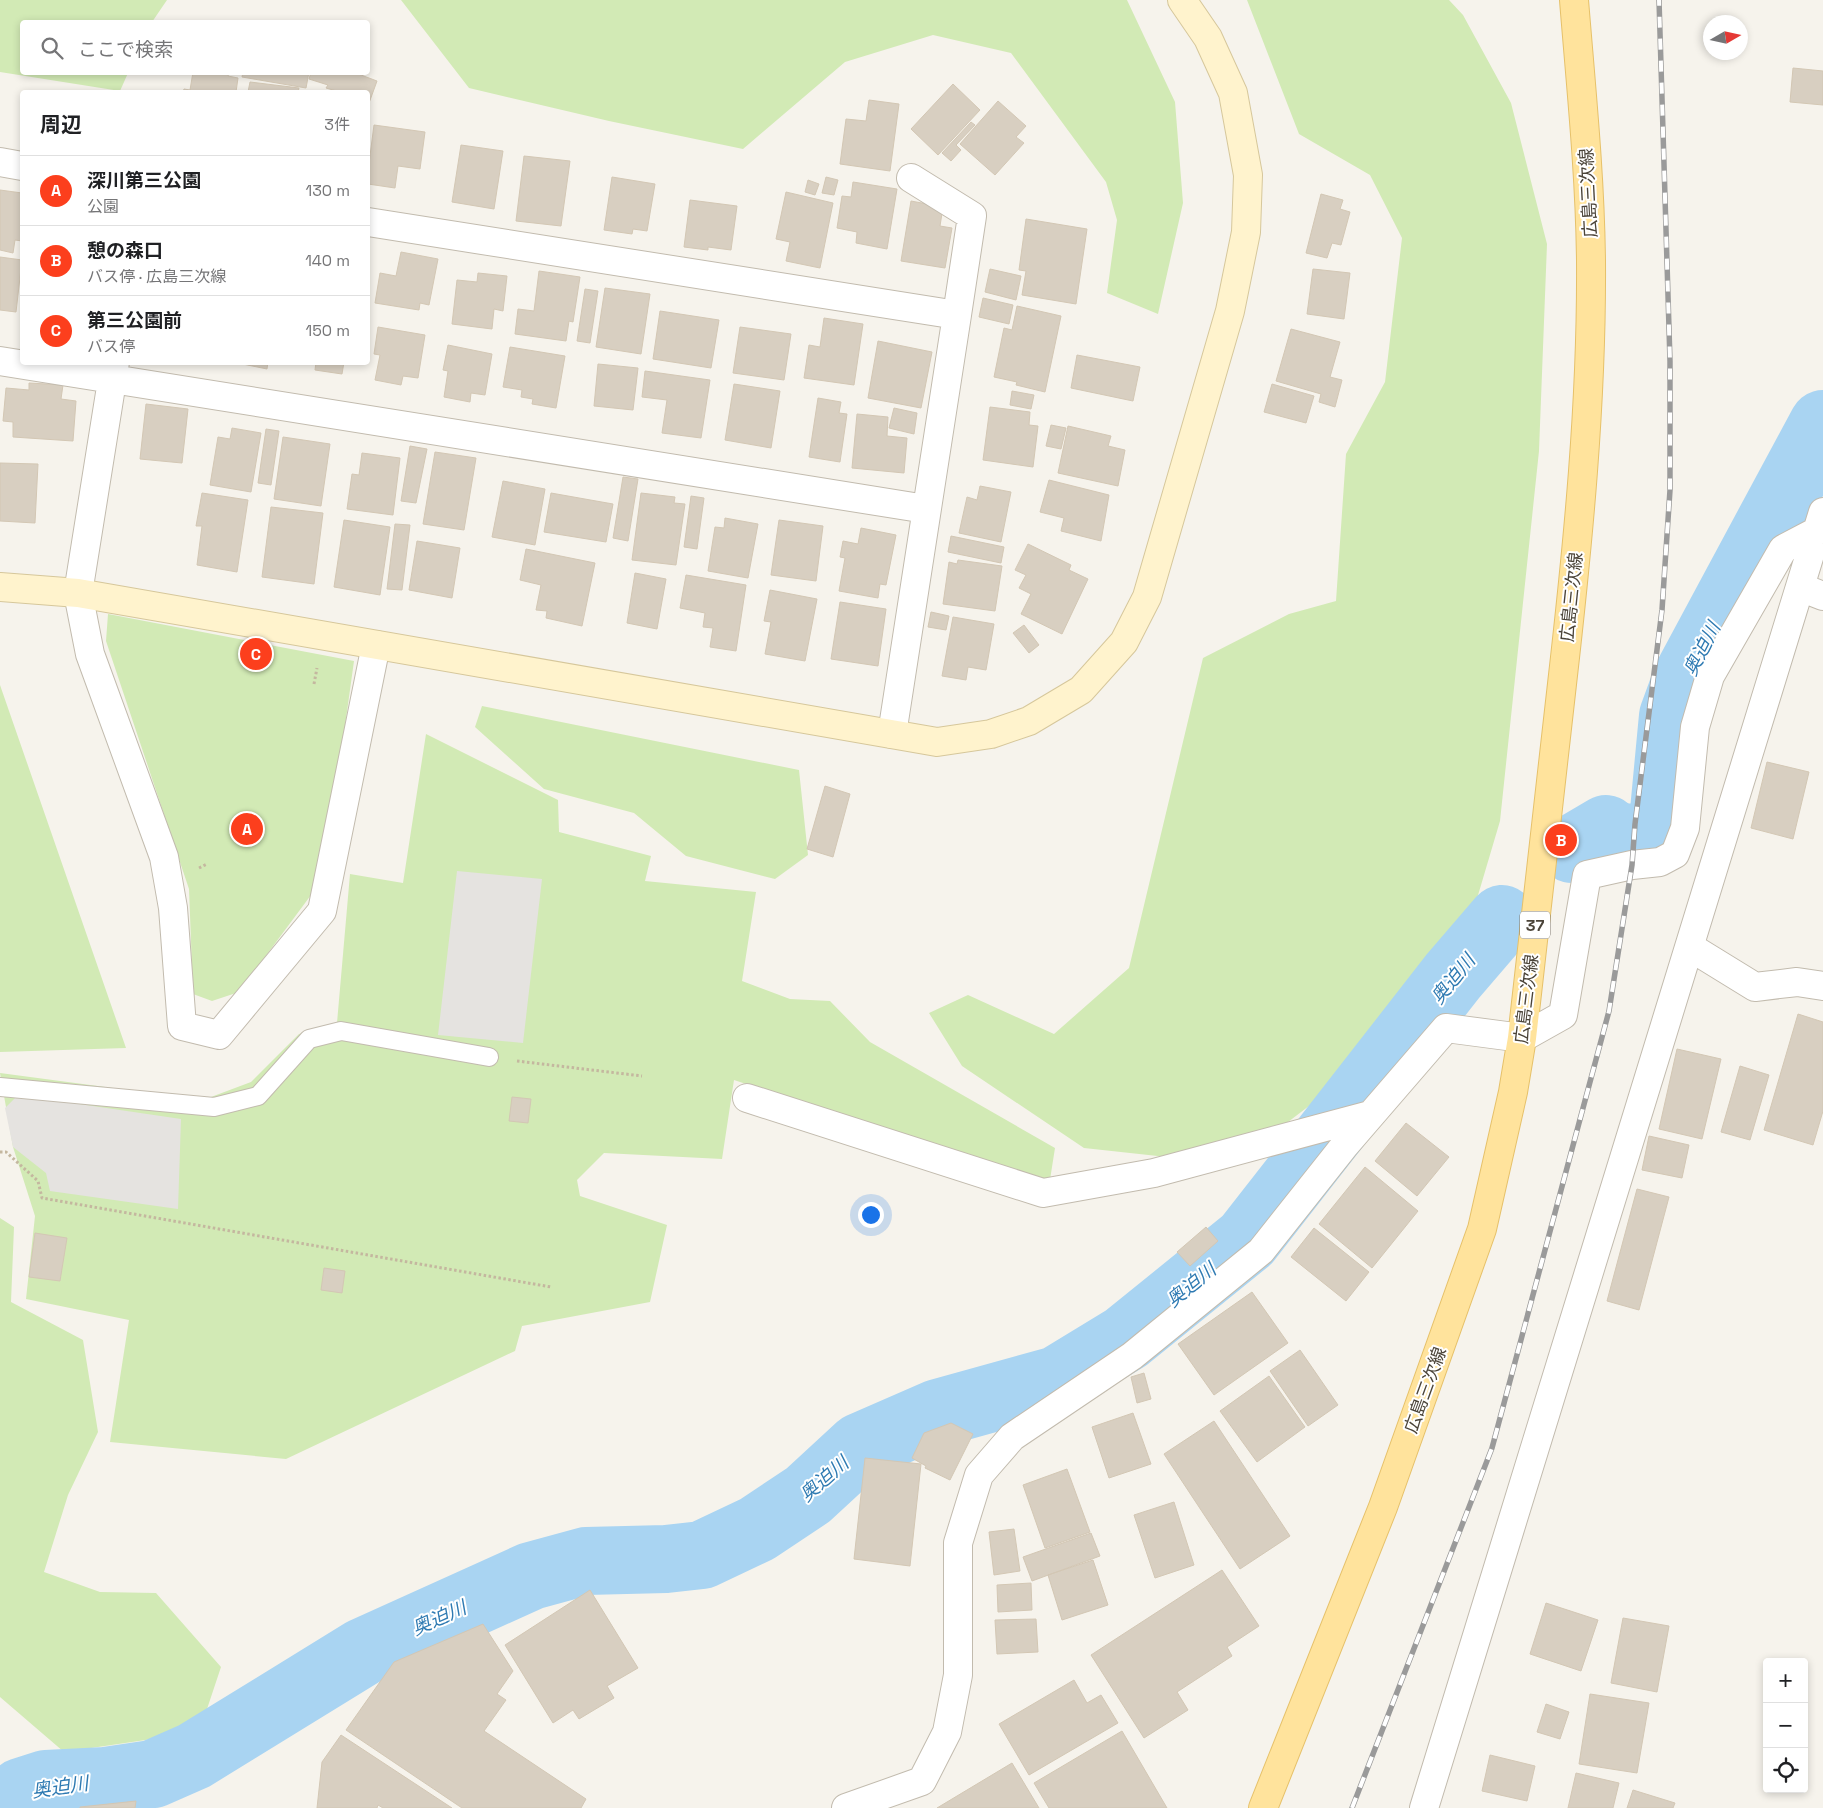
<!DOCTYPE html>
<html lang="ja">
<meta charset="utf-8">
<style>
:root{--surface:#fff;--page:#f6f6f6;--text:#202124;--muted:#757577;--line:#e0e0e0;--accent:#fc3f1d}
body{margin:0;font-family:"Space Grotesk","Noto Sans JP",sans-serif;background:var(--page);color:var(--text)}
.controls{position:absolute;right:15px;bottom:15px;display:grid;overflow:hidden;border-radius:5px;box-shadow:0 2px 8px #0003}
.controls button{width:45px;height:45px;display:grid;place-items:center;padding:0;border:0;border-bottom:1px solid var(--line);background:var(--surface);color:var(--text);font:25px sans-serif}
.compass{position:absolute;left:1703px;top:15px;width:45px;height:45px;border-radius:50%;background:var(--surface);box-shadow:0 2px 8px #0003;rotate:81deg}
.you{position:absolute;left:870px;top:1214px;width:18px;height:18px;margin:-12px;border:4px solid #fff;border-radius:50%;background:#1a73e8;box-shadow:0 0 0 8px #1a73e833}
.badge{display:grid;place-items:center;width:32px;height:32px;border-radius:50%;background:var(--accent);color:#fff;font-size:16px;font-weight:700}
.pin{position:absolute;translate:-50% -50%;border:2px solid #fff;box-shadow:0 1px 5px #0006}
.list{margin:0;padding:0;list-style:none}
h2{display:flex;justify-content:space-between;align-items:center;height:65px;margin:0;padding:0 20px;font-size:21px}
h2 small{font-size:16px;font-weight:400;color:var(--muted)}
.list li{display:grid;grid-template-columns:32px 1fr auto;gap:15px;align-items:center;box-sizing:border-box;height:70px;padding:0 20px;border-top:1px solid var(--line)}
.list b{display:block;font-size:19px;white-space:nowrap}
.list p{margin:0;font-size:16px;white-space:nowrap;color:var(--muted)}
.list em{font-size:16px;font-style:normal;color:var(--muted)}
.icon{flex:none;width:28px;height:28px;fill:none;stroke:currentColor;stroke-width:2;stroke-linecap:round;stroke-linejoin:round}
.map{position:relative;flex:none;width:1823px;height:1808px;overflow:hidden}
.search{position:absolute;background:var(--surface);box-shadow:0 2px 8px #0003;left:20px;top:20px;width:350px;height:55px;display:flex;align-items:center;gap:12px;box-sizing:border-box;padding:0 18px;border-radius:5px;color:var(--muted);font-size:19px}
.panel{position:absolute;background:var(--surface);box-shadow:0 2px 8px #0003;left:20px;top:90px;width:350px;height:275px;border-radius:5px}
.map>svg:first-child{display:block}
.green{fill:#d2eab5}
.parking{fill:#e5e3e0}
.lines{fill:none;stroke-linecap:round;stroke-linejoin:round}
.river{stroke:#a9d4f2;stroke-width:68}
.building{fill:#d8cfc1;stroke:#d3c7b4}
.lane-casing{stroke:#c2bbae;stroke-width:20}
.street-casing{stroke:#c2bbae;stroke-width:30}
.secondary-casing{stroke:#d6c79b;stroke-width:30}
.primary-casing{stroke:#e6c16a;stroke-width:30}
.path{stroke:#c4b79f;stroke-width:3;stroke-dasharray:2.5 2.5;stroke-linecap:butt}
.lane{stroke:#fff;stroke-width:18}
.street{stroke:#fff;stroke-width:28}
.secondary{stroke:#fff3cd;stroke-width:28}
.primary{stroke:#ffe39c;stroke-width:28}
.rail-casing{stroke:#9a9a9a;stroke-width:5.5}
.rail{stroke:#fff;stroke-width:4;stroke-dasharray:11;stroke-linecap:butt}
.labels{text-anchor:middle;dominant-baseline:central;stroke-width:4;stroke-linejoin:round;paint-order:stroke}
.shield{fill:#fff;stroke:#817c74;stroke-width:1}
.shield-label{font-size:16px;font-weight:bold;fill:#4b4439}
.street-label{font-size:18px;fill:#4b4439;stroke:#fff}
.water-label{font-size:19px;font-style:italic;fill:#2e7ab2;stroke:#fff}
</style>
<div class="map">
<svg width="1823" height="1808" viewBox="0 0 1823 1808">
<rect width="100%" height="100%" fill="#f6f3ec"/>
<path class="green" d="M0,0H167L152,22H22V72L128,73L120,91L0,72Z
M401,0H1127L1175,102L1183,203L1158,314L1107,293L1117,220L1106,182L1011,53L933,35L845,62L743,149L609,121L469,88Z
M1247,0H1449L1463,15L1511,103L1547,244L1539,451L1500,821L1468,929L1343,1080L1263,1141L1176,1158L1084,1148L962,1066L929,1013L968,995L1054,1034L1129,968L1203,658L1289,614L1336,601L1346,454L1385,382L1402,238L1370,175L1299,134Z
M108,614L354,661L339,769L311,895L239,992L212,1001L193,994L189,889L106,641Z
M0,685L126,1048L0,1052Z
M482,706L799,770L808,855L775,879L686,856L634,813L544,789L475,727Z
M426,734L558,800L559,832L651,856L645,881L756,892L742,981L790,999L830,1001L870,1042L1055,1148L1049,1186L734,1080L722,1159L604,1153L577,1180L580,1196L667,1225L650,1302L522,1326L515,1351L286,1459L110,1442L129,1320L26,1299L35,1216L13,1147L0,1073L203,1100L251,1082L299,1034L337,1023L350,874L403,883Z
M0,1218L14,1227L11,1302L83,1340L98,1432L68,1495L44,1572L100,1592L156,1593L221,1667L206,1712L159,1738L64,1752L0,1697Z"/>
<path class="parking" d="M457,871L542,879L523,1043L438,1035Z
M18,1095L181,1119L178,1209L50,1191L46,1173L13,1147L5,1108Z"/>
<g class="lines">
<path class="river" d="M1572,849L1606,829L1616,838L1644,837L1657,830L1664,811L1673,716L1688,675L1823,424
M4,1808L21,1792L46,1784L106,1781L153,1774L194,1756L363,1652L531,1576L586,1561L666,1559L702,1555L757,1529L808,1495L860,1447L938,1413L1057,1380L1126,1338L1247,1240L1453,976L1502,919"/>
</g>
<path class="building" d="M1793,68L1823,71V105L1790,102Z
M193,72H229L228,76L238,78L236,92H183L184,89L190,90Z
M243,72H309L306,88L242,77Z
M311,72H353L377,81L369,103L368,102V92H340L326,88L328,85L309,79Z
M250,82L299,88L298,92H248Z
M953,84L980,110L938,155L911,129Z
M869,100L899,104L890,171L840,164L846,119L866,121Z
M998,101L1026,126L1016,137L1024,143L995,175L960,144Z
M971,122L975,125L956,145L961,150L951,161L942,153Z
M374,125L425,132L420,169L398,166L395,188L368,184V171Z
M461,145L503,151L494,209L452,202Z
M524,156L570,161L561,226L516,221Z
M612,177L655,184L647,231L633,229L632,234L604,230Z
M826,177L838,180L834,195L822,193Z
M808,180L819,184L815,195L805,192Z
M853,182L897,189L887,249L856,243L857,232L837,228L842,196L851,197Z
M0,190L22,193V241L15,240L13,253L0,250Z
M786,192L833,203L820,268L786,261L790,242L776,239Z
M1321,194L1343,200L1340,209L1350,212L1341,245L1332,243L1327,258L1306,253Z
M690,200L737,206L731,250L708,247V250L684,247Z
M911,201L943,207L940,226L952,228L945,268L901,261Z
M1026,219L1087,229L1076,304L1022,295L1026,271L1019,270Z
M401,252L438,259L429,305L420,303L419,310L375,303L380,273L396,276Z
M0,257L22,260L16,312L0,310Z
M990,269L1021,276L1016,300L985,292Z
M1313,269L1350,273L1344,319L1307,314Z
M539,271L580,277L573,322L569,321L566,341L515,334L518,309L534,311Z
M478,273L507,276L503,311L494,309L492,329L452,324L457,280L477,282Z
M605,288L650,294L641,354L596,347Z
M585,289L598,291L590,343L577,341Z
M983,298L1013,305L1009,324L979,317Z
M1017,306L1061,316L1045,392L1016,385L1017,382L994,377L1004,328L1012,330Z
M660,311L719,320L711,368L653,359Z
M824,318L863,324L854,385L804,378L809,345L820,347Z
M378,327L425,335L418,378L403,376L401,385L375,380L380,355L374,354Z
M740,327L791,334L784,380L733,373Z
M1291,329L1340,342L1330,377L1342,380L1335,407L1319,402L1321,394L1276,381Z
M878,341L932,352L921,408L868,398Z
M448,345L492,354L485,395L471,393L470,402L444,397L448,371L443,370Z
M510,347L565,356L556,408L532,404L533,399L521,397L522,390L503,387Z
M1077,355L1140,367L1133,401L1071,388Z
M233,362H268L267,369Z
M316,362H344L342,374L315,370Z
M598,364L638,368L633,410L594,406Z
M645,371L710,380L701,438L662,433L667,400L642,397Z
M29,383L63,385L61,399L76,401L73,441L13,437V422L3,421L6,388L29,390Z
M734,384L780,391L771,448L725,440Z
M1272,384L1314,396L1306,423L1264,412Z
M1012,391L1034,395L1031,409L1010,405Z
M818,398L841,402L839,413L847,414L840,462L809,457Z
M146,404L188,409L182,463L140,459Z
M990,407L1030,412L1029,425L1038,426L1033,467L983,460Z
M894,408L917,413L914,434L889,428Z
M857,414L888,417L887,436L907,438L904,473L852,468Z
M1051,425L1066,428L1061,449L1046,446Z
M1068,426L1111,436L1108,446L1125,450L1118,486L1058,473Z
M232,428L261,433L251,492L210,485L218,437L230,439Z
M266,429L279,431L271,485L258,483Z
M283,437L330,444L321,506L274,499Z
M410,446L427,449L416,503L401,501Z
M435,452L476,458L464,530L423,524Z
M362,453L400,458L393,515L347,509L352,474L359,475Z
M0,463L38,464L35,523L0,521Z
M623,477L638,479L628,541L613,538Z
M1049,480L1109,495L1101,541L1061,531L1064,518L1040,512Z
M503,481L545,489L535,545L492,537Z
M980,486L1011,492L1001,542L959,533L967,497L977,500Z
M202,493L248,500L237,572L197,565L202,526H196Z
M551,493L613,504L606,542L544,532Z
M641,493L675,497L674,503L685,504L676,565L632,560Z
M691,496L704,498L697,549L684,547Z
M271,507L323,513L314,584L262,577Z
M725,518L758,524L748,578L708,571L715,527L724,528Z
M344,520L390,527L380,595L334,587Z
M779,520L823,526L816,581L771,575Z
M395,524L410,525L402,590L387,589Z
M861,528L896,535L886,585L880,584L878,598L839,591L845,558L840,557L843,541L858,544Z
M951,536L1004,547L1001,563L948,552Z
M417,541L460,548L452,598L409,590Z
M1028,544L1071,565L1069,570L1088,579L1062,634L1021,614L1031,594L1019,588L1026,575L1015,570Z
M526,549L595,563L582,626L546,618L547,611L536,610L541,585L520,580Z
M958,560L1002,566L995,611L943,604L949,562L957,564Z
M635,573L666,579L657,629L627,623Z
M686,575L746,585L736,651L710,647L713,628L703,627L705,613L680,608Z
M770,590L817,599L805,661L765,654L771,622L764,621Z
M840,602L886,609L878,666L831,659Z
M931,612L949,616L946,630L928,627Z
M953,617L994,624L986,670L968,667L966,680L942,676Z
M1024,625L1039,645L1029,653L1013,633Z
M1767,762L1809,772L1793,839L1751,828Z
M825,786L850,794L833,857L807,849Z
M1798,1014L1823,1022V1111L1813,1145L1764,1130Z
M1677,1049L1721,1059L1702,1139L1659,1129Z
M1740,1066L1769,1075L1750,1140L1721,1132Z
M512,1097L531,1099L528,1123L509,1121Z
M1406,1123L1449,1157L1417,1196L1375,1161Z
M1649,1136L1689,1145L1682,1178L1642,1170Z
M1365,1167L1418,1211L1372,1268L1319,1224Z
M1637,1189L1669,1197L1639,1310L1607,1301Z
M1206,1227L1218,1241L1190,1266L1177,1252Z
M1314,1228L1369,1272L1346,1301L1291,1257Z
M35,1233L67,1238L60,1281L29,1277Z
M324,1268L345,1271L342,1293L321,1290Z
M1252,1292L1288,1343L1214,1395L1178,1344Z
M1300,1350L1338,1405L1308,1426L1270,1371Z
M1144,1373L1151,1399L1137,1403L1131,1377Z
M1269,1376L1305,1427L1257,1462L1220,1411Z
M1133,1413L1151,1464L1109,1478L1092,1427Z
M1214,1421L1290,1536L1240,1569L1164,1454Z
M951,1423L973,1434L950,1480L925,1468L926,1466L912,1458L924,1433Z
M865,1458L921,1464L910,1566L854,1559Z
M1067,1469L1090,1532L1045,1548L1023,1485Z
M1174,1502L1194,1565L1155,1578L1134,1515Z
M1014,1529L1020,1571L994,1575L989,1532Z
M1091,1533L1100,1556L1032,1581L1023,1557Z
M1093,1560L1108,1605L1062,1620L1048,1575Z
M1222,1570L1259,1626L1227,1647L1232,1656L1177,1692L1188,1710L1144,1738L1091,1655Z
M1031,1583L1032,1610L998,1612L997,1585Z
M590,1590L638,1668L607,1686L614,1698L579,1719L573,1710L553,1723L505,1645Z
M1546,1603L1598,1620L1581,1671L1530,1654Z
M1623,1618L1669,1626L1657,1692L1611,1683Z
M1036,1619L1038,1652L997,1654L995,1620Z
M483,1624L513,1671L497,1694L506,1700L484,1731L586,1799L581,1808H462L346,1730L394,1662Z
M1074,1680L1087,1703L1101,1695L1118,1723L1029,1775L999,1724Z
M1590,1694L1649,1703L1637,1773L1579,1764Z
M1546,1704L1569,1712L1560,1739L1537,1732Z
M1122,1731L1167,1808H1049L1034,1783Z
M341,1735L452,1808H383L378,1805L377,1808H317L322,1762Z
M1490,1755L1535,1766L1527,1801L1482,1791Z
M1012,1763L1039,1808H937Z
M1576,1773L1619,1783L1613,1808H1568Z
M1633,1790L1675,1803L1673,1808H1627Z
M136,1801L135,1808H80V1807Z"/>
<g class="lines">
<defs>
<path id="lane" d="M0,1087L214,1107L258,1096L309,1039L341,1031L489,1057"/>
<path id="street" d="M0,162L22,166
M911,178L972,216L957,315
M368,222L957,315L892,734
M0,361L926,509
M115,362L78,593L90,654L164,857L173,908L182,1026L219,1035L322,911L376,645
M1800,587L1823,596
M1690,947L1755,987L1797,982L1823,986
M747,1098L1043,1193L1154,1173L1370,1115
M846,1808L922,1781L947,1732L958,1675V1543L979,1475L1012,1437L1132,1356L1261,1251L1345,1145L1446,1028L1522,1038L1563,1015L1587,875L1632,865L1660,862L1675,854L1685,828L1695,727L1710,676L1783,549L1817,531
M1424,1808L1823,512"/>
<path id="secondary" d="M0,587L78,593L937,742L991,734L1029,721L1081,690L1124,642L1147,597L1230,311L1246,232L1248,175L1233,93L1208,38L1182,0"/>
<path id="primary" d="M1263,1808L1383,1507L1482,1229L1513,1092L1522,1038C1535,920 1548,802 1562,684C1578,544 1592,402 1591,261C1590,174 1581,87 1574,0"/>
</defs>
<use href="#lane" class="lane-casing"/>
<use href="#street" class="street-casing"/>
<use href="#secondary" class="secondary-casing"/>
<use href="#primary" class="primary-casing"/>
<path class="path" d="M314,684L317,668
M199,868L207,864
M517,1061L642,1076
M0,1152H6L38,1181L42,1198L551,1287"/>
<use href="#lane" class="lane"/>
<use href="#street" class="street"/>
<use href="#secondary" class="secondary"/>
<use href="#primary" class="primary"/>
<defs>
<path id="rail" d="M1352,1808L1492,1448L1609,1011L1632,865L1635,824L1662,610L1670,490V361L1659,0"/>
</defs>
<use href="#rail" class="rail-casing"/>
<use href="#rail" class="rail"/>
</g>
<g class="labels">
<rect class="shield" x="1520" y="911.5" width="30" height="27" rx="4"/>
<g class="shield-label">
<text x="1535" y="925">37</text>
</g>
<g class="street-label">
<text transform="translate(1588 193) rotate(-93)">広島三次線</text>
<text transform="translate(1571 597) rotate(-84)">広島三次線</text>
<text transform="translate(1526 999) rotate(-83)">広島三次線</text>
<text transform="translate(1425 1390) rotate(-70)">広島三次線</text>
</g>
<g class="water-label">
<text transform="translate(1702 649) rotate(-63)">奥迫川</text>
<text transform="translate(1453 979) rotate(-51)">奥迫川</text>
<text transform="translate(1191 1285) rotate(-39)">奥迫川</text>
<text transform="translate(824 1479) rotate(-41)">奥迫川</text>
<text transform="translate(439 1618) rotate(-24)">奥迫川</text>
<text transform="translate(60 1787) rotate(-8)">奥迫川</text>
</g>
</g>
</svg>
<div class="controls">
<button>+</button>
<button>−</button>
<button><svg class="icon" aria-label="locate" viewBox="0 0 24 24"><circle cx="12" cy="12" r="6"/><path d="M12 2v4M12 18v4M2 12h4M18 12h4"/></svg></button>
</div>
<svg class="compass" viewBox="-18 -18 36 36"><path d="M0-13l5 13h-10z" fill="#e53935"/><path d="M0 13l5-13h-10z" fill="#757577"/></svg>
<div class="you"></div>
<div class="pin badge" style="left:247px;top:829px">A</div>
<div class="pin badge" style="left:1561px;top:840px">B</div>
<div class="pin badge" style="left:256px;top:654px">C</div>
<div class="search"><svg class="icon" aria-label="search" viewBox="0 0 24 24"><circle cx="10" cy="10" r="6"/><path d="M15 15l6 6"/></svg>ここで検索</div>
<section class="panel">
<h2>周辺<small>3件</small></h2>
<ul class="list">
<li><span class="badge">A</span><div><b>深川第三公園</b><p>公園</p></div><em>130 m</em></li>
<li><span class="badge">B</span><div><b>憩の森口</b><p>バス停 · 広島三次線</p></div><em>140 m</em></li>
<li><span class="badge">C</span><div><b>第三公園前</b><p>バス停</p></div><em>150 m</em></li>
</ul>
</section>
</div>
